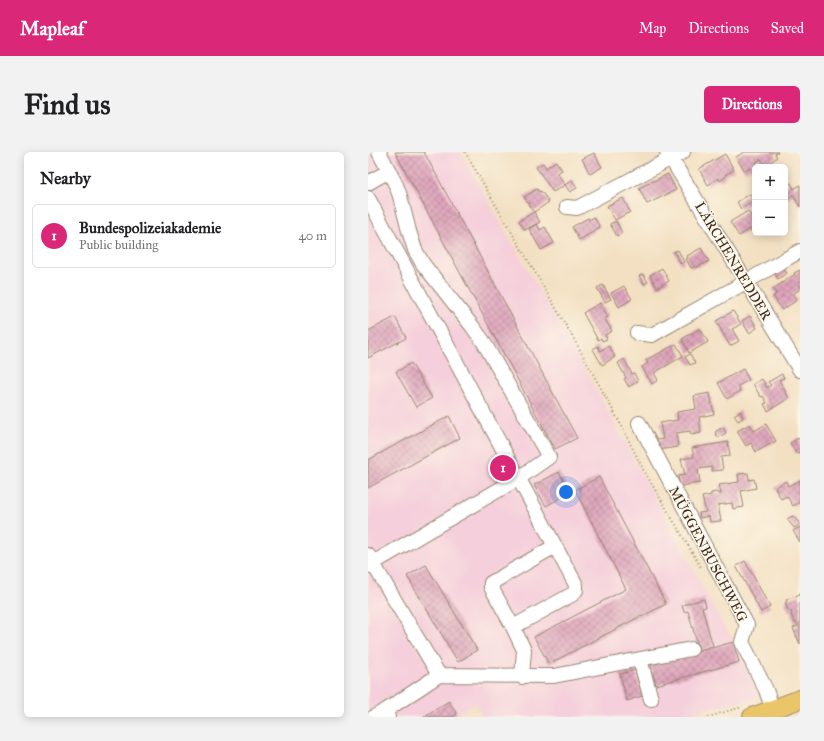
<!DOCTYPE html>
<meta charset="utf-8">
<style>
:root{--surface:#fff;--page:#f2f2f2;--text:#202124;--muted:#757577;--line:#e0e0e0;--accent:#db2777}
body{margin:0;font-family:"IM FELL Great Primer",serif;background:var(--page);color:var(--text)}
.controls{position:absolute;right:12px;top:12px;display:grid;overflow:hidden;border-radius:6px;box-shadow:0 2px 10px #0003}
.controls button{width:36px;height:36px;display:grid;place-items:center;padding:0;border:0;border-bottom:1px solid var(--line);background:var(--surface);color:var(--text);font:20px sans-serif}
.you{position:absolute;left:198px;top:340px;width:14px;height:14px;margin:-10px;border:3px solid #fff;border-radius:50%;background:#1a73e8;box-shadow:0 0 0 6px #1a73e833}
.badge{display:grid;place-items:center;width:26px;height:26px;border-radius:50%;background:var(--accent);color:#fff;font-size:13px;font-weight:700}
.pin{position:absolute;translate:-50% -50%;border:2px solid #fff;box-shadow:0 1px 4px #0006}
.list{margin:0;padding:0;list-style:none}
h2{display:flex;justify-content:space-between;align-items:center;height:52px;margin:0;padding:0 16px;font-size:17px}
h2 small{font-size:13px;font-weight:400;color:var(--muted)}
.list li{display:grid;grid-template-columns:26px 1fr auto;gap:12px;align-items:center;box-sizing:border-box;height:64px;margin:0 8px 8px;padding:0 8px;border:1px solid var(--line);border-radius:6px}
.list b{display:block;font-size:15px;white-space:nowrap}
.list p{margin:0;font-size:13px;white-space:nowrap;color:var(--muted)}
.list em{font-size:13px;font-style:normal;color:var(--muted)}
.map{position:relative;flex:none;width:432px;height:565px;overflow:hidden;border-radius:6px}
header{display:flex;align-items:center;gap:24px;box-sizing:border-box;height:56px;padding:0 20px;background:var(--accent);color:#fff}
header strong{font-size:19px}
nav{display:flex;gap:22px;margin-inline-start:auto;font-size:14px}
.intro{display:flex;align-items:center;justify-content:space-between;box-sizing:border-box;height:96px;padding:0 24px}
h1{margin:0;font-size:28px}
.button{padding:10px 18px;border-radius:6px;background:var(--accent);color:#fff;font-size:14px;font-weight:700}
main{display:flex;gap:24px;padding:0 24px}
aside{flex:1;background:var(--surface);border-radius:6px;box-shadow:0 2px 10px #0003}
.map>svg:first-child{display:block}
.built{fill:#f5cfdb}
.building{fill:url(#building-cross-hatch)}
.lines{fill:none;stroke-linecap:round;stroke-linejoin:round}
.minor-casing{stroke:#978570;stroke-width:16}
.major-casing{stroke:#978570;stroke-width:20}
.path{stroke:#978570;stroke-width:2;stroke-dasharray:1 3;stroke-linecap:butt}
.minor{stroke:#fff;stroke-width:14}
.major{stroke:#ebc669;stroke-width:18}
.labels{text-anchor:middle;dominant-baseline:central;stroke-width:3;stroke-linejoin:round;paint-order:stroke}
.street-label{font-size:14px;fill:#3b2a1e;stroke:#fcf5e5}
</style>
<header>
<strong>Mapleaf</strong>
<nav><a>Map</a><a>Directions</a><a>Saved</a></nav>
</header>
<div class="intro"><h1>Find us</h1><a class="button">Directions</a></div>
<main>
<aside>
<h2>Nearby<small></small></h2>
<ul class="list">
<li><span class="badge">1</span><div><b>Bundespolizeiakademie</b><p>Public building</p></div><em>40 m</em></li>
</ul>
</aside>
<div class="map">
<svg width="432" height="565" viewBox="0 0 432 565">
<defs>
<pattern id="building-cross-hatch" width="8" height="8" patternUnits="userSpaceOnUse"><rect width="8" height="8" fill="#dea4bb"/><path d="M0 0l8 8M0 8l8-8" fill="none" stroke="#b58697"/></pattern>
</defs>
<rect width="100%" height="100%" fill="#fcf5e5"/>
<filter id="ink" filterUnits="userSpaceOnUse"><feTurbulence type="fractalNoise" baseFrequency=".025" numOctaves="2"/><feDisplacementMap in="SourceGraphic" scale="8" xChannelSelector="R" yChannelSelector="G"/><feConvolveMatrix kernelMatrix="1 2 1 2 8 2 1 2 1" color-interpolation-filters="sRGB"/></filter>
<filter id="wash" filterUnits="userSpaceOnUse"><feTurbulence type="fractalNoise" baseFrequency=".012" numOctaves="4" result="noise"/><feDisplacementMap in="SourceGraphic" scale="16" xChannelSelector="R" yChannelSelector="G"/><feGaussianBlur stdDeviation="0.9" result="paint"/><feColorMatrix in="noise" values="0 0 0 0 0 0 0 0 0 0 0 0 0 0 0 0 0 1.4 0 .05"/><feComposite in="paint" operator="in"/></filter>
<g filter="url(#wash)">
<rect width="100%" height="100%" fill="#f3e0c2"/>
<path class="built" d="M0,0H92L224,230L358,478L368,490L392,546L301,565H114L108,551L84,565H0Z"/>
<g id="blocks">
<path class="building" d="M27,0H56L209,286L187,297Z
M376,0H410L407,2L409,5L398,14L393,7L388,10L391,15H387V17L385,18L383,16L377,19L368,5Z
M226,1L234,15L222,22L214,7Z
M357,2L366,18L357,23L358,25L352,29L350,26L340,33L331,17Z
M188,9L194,18L189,21L197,33L204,28L209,36L202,40L197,33L185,40L168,15L175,11L178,16Z
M300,22L308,38L279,52L271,36Z
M423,31L426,37L432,33V55L425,43L417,48V35Z
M169,37L171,40L173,39L181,50L166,60L172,70L157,78L151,69L166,60L156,45Z
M382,42L386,49L373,57L369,50Z
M255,46L262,60L247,68L239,54Z
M380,59L387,70V79L384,81L382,77L371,84L362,70Z
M226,65L232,75L226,78L227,79L211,88L204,75L220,66L221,68Z
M248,69L254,81L249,84L242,72Z
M169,72L172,78L177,75L186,91L173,98L161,77Z
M333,96L341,109L328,116L327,114L323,116L318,107L320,106L319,104Z
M310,98L316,110L313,112L306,100Z
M414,115L419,121L410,127L406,120Z
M294,116L301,129L289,136L282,123Z
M432,118V137L425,142L429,148L414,158L405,144L408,142L405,137L427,122L426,121Z
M275,122L280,130L276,132L271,124Z
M235,133L243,147L237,150L229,136Z
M256,134L264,147L251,155L243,141Z
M232,151L240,165L237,167L244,179L237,183L239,187L234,189L233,186L230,188L215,161Z
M365,159L373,172L364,177L371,189L362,194L348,169Z
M382,164L389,176L381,181L374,169Z
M27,165L38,186L0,206V179Z
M332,176L340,190L321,201L314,187Z
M308,192L315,204L286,221L290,228L284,232L274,215L280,211L278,208Z
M230,194L232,199L241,194L247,205L234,213L225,197Z
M322,202L327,211L322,213L317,205Z
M256,207L264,222L266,221L270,229L261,235L256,227L258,226L250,211Z
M43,211L64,246L48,255L28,220Z
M375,217L381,228L370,234L372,239L359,247L350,231Z
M414,222L416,226L411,228L421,246L400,259L396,252L399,251L395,244L393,245L385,232L394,227L399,236L403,233L400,230Z
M342,241L346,262L331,265L333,281L323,283L322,279L308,281L310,295L290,298L289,288L295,287L292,271L310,268L309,260L328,257L326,244Z
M372,259L375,266L370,269L366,263Z
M81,264L92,286L0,336V308Z
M382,272L386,279L398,272L408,289L388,300L383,291L378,294L369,279Z
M355,275L358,281L350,286L347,280Z
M430,286L432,289V302L431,300L428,301L422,291Z
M360,290L362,304L353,305L355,318L344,319V315L330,317L332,331L312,334L310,324L317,323L313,307L326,305L324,296Z
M191,320L202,341L178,354L166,333Z
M380,321L381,328L386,327L388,336L373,339L376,355L365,357L364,351L350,353L353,369L342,370L341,364L332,366L331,361L338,360L334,345L343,343V341L348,340L350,342H353L351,333L371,330L370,322Z
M231,325L298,452L273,465V464L181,512L166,485L258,437L207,338Z
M432,328V350L425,354L419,344L413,347L407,336L418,329L420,334Z
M425,364L432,372L426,376L419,367Z
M432,375V390L425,379Z
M377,409L402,455L393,460L368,414Z
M58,413L109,498L90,510L39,424Z
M432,442V492L425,476L430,474L428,470L427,471L423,463L424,462L423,459H421L417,451L419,450L418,448L428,444V445L430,444V443Z
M336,447L338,455L334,456L345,494L331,498L320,459L316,460L314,453Z
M365,490L371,510L288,533L283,513Z
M267,518L274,544L259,549L252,522Z
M81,549L89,562L84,565H55Z"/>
</g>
</g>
<g filter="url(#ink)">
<use href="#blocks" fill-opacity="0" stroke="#978570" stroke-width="1"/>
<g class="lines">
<defs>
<path id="minor" d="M299,0L432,218
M0,31L21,19
M0,46L187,394
M199,55L209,56L315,0
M269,181L284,183L432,99
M271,271L379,473L374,490L398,538L405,558
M0,403L71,523L17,559L20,565
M0,414L151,326L181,305L115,189L104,174L55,112L47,98L41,79L32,44L28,33L11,0
M145,475L123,435V431L187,394L208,433V438L205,442L145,475L156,498L154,525
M272,508L283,547
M71,523L186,524L323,497
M6,565L17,559"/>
<path id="major" d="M384,565L432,547"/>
</defs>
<use href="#minor" class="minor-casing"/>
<use href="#major" class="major-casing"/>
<path class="path" d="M97,0L207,189L253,273L276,319L334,417
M340,565L374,555"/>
<use href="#minor" class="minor"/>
<use href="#major" class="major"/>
</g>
</g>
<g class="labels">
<g class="street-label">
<text transform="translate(365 109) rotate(59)">LÄRCHENREDDER</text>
<text transform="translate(340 402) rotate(62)">MÜGGENBUSCHWEG</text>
</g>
</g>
</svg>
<div class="controls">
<button>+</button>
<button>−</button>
</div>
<div class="you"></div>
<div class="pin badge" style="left:135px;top:316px">1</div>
</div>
</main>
